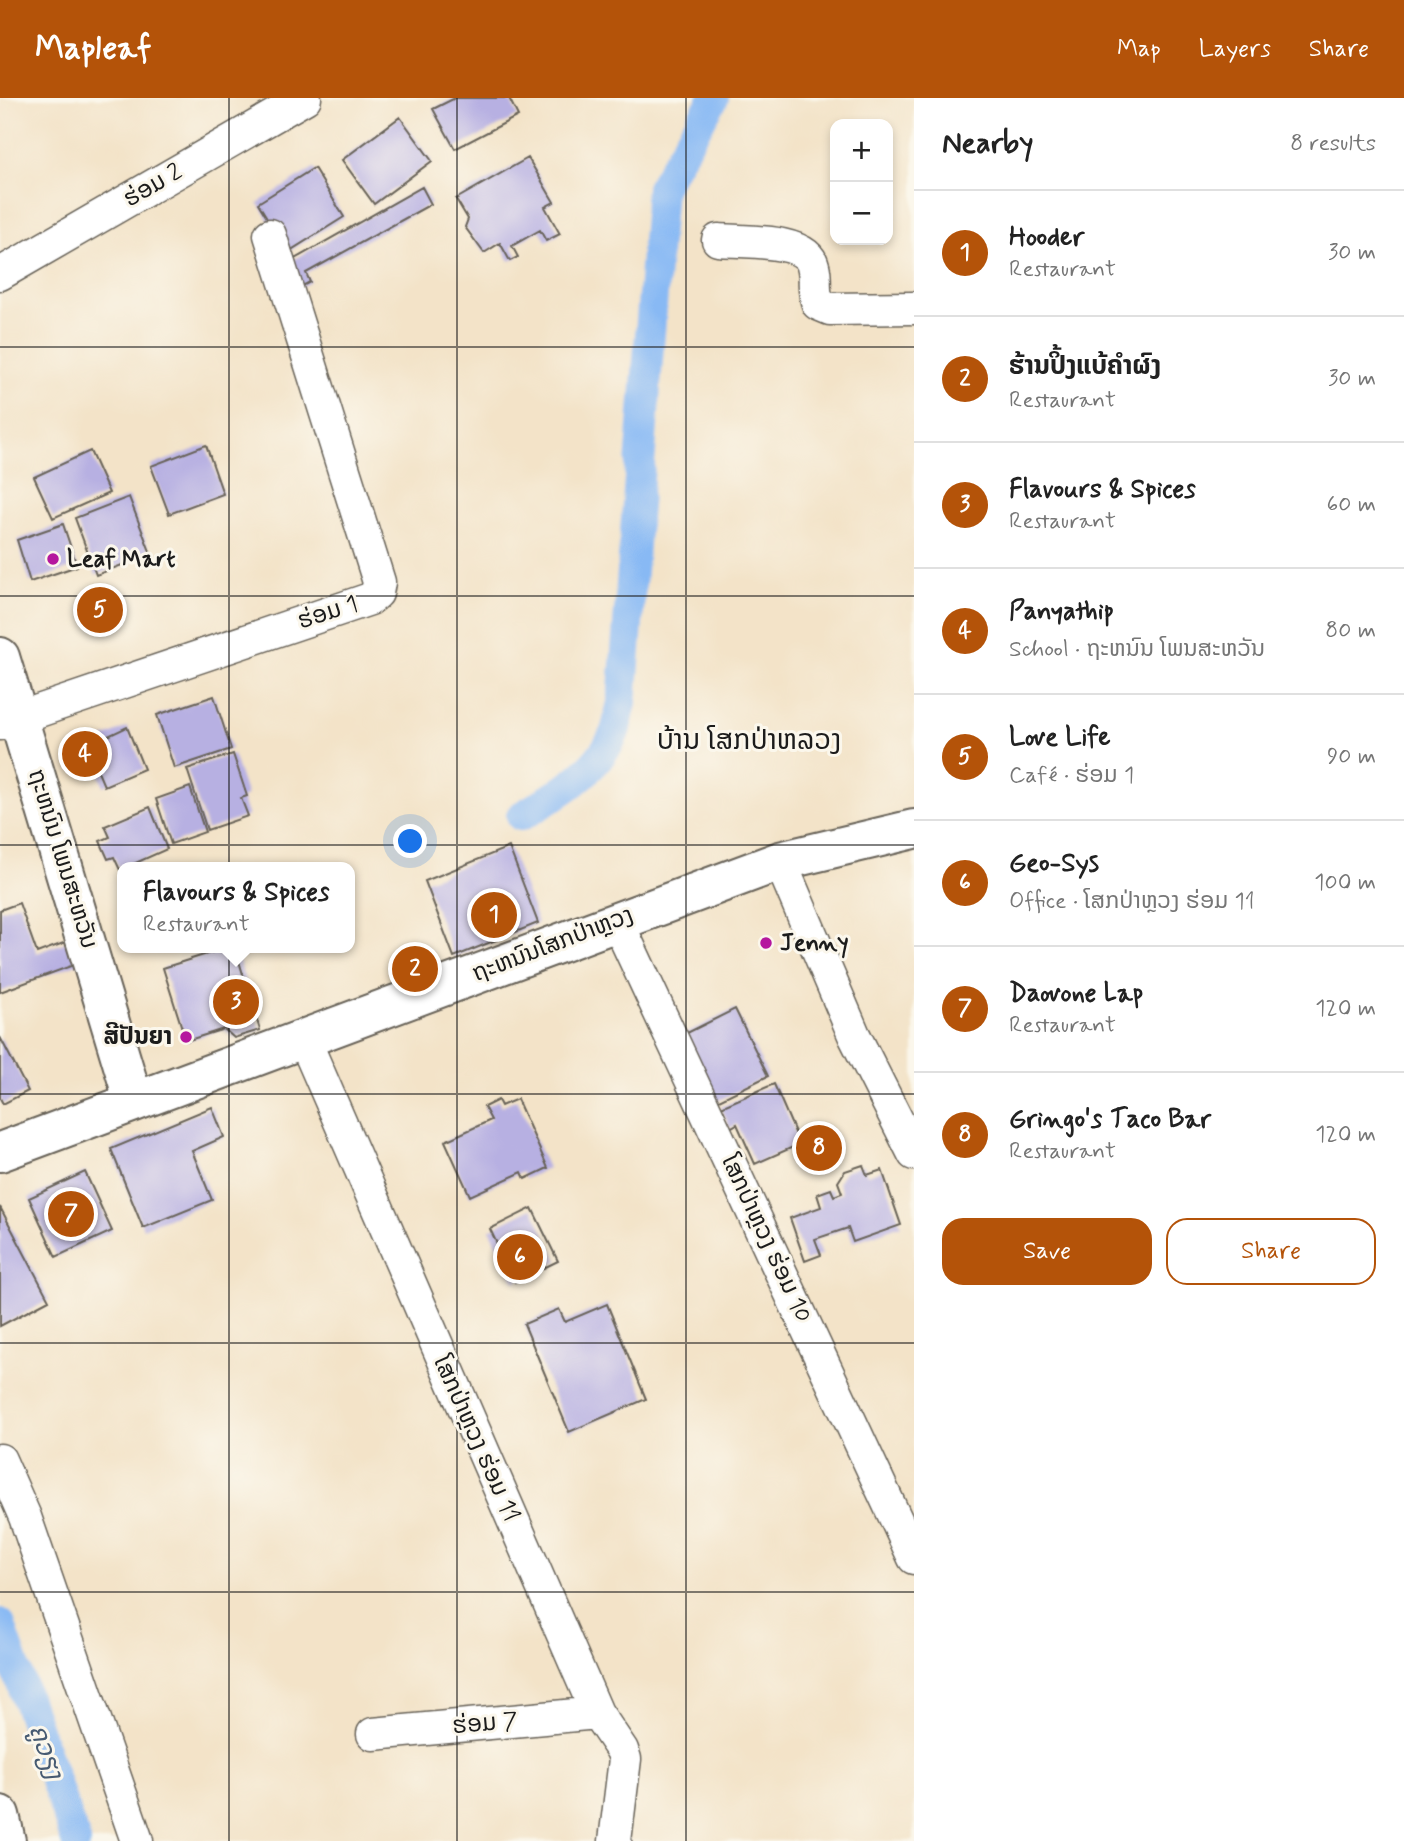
<!DOCTYPE html>
<meta charset="utf-8">
<style>
:root{--surface:#fff;--page:#f2f2f2;--text:#222;--muted:#767676;--line:#e0e0e0;--accent:#b45309}
body{margin:0;font-family:Mynerve,"Noto Sans Lao",sans-serif;background:var(--page);color:var(--text)}
.controls{position:absolute;right:21px;top:21px;display:grid;overflow:hidden;border-radius:14px;box-shadow:0 4px 10px #0003}
.controls button{width:63px;height:63px;display:grid;place-items:center;padding:0;border:0;border-bottom:2px solid var(--line);background:var(--surface);color:var(--text);font:35px sans-serif}
.you{position:absolute;left:411px;top:744px;width:24px;height:24px;margin:-18px;border:5px solid #fff;border-radius:50%;background:#1a73e8;box-shadow:0 0 0 10px #1a73e833}
.badge{display:grid;place-items:center;width:46px;height:46px;border-radius:50%;background:var(--accent);color:#fff;font-size:23px;font-weight:700}
.pin{position:absolute;translate:-50% -50%;border:4px solid #fff;box-shadow:0 2px 7px #0006}
.popup{position:absolute;left:117px;top:764px;width:238px;height:91px;box-sizing:border-box;display:grid;place-content:center;border-radius:14px;background:var(--surface);filter:drop-shadow(0 2px 5px #0005);font-size:23px;white-space:nowrap;color:var(--muted)}
.popup b{font-size:26px;color:var(--text)}
.popup::after{content:'';position:absolute;left:50%;top:100%;margin-left:-14px;border:14px solid transparent;border-top-color:var(--surface)}
.list{margin:0;padding:0;list-style:none}
h2{display:flex;justify-content:space-between;align-items:center;height:91px;margin:0;padding:0 28px;font-size:30px}
h2 small{font-size:23px;font-weight:400;color:var(--muted)}
.list li{display:grid;grid-template-columns:46px 1fr auto;gap:21px;align-items:center;box-sizing:border-box;height:126px;padding:0 28px;border-top:2px solid var(--line)}
.list b{display:block;font-size:26px;white-space:nowrap}
.list p{margin:0;font-size:23px;white-space:nowrap;color:var(--muted)}
.list em{font-size:23px;font-style:normal;color:var(--muted)}
.actions{display:flex;gap:14px;padding:21px 28px}
.actions a{flex:1;padding:16px 0;border:2px solid var(--accent);border-radius:21px;text-align:center;font-size:24px;color:var(--accent)}
.actions .main{background:var(--accent);color:#fff}
.map{position:relative;flex:none;width:914px;height:1743px;overflow:hidden}
header{display:flex;align-items:center;gap:42px;box-sizing:border-box;height:98px;padding:0 35px;background:var(--accent);color:#fff}
header strong{font-size:33px}
nav{display:flex;gap:38px;margin-inline-start:auto;font-size:24px}
main{display:flex}
aside{flex:1;background:var(--surface)}
.map>svg:first-child{display:block}
.lines{fill:none;stroke-linecap:round;stroke-linejoin:round}
.canal{stroke:#88b9f4;stroke-width:30}
.building{fill:#b7b0e2}
.street-casing{stroke:#676258;stroke-width:35}
.secondary-casing{stroke:#676258;stroke-width:42}
.street{stroke:#fff;stroke-width:32}
.secondary{stroke:#fff;stroke-width:38}
.grid{fill:none;stroke:#1c1c1c;stroke-width:2;stroke-opacity:0.55}
.poi-dot{fill:#b5179e;stroke:#fbf7ec;stroke-width:2.5}
.labels{text-anchor:middle;dominant-baseline:central;stroke-width:6;stroke-linejoin:round;paint-order:stroke}
.street-label{font-size:24px;fill:#1c1c1c;stroke:#fbf7ec}
.poi-label{font-size:24px;font-weight:bold;fill:#1c1c1c;stroke:#fbf7ec;text-anchor:start}
.water-label{font-size:26px;font-style:italic;fill:#475b72;stroke:#fbf7ec}
.quarter-label{font-size:28px;fill:#1c1c1c;stroke:#fbf7ec}
</style>
<header>
<strong>Mapleaf</strong>
<nav><a>Map</a><a>Layers</a><a>Share</a></nav>
</header>
<main>
<div class="map">
<svg width="914" height="1743" viewBox="0 0 914 1743">
<rect width="100%" height="100%" fill="#fbf7ec"/>
<filter id="ink" filterUnits="userSpaceOnUse"><feTurbulence type="fractalNoise" baseFrequency=".0143" numOctaves="2"/><feDisplacementMap in="SourceGraphic" scale="14" xChannelSelector="R" yChannelSelector="G"/><feConvolveMatrix kernelMatrix="1 2 1 2 8 2 1 2 1" color-interpolation-filters="sRGB"/></filter>
<filter id="wash" filterUnits="userSpaceOnUse"><feTurbulence type="fractalNoise" baseFrequency=".00686" numOctaves="4" result="noise"/><feDisplacementMap in="SourceGraphic" scale="28" xChannelSelector="R" yChannelSelector="G"/><feGaussianBlur stdDeviation="1.57" result="paint"/><feColorMatrix in="noise" values="0 0 0 0 0 0 0 0 0 0 0 0 0 0 0 0 0 1.4 0 .05"/><feComposite in="paint" operator="in"/></filter>
<g filter="url(#wash)">
<rect width="100%" height="100%" fill="#f3e3c8"/>
<g class="lines">
<path class="canal" d="M521,718C556,698 596,675 614,636C618,627 619,615 622,605L661,90L714,0
M0,1525L76,1743"/>
</g>
<g id="blocks">
<path class="building" d="M455,0H509L518,18L455,51L433,11Z
M400,19L432,63L374,106L342,62Z
M528,60L554,104L545,109L560,136L546,143L540,132L512,148L518,159L510,163L500,145L484,155L465,129L468,121L456,101Z
M314,70L344,119L288,154L258,105Z
M422,89L431,106L306,175L310,184L297,191L284,167Z
M206,347L223,396L169,416L151,368Z
M90,353L109,395L53,420L34,379Z
M129,399L151,456L96,477L75,420Z
M63,426L77,468L30,484L17,442Z
M214,598L231,651L174,670L157,617Z
M127,629L144,671L104,688L87,648Z
M233,656L247,698L241,700L248,718L207,732L187,671Z
M190,689L205,734L171,746L156,701Z
M150,709L167,751L120,772L114,759L108,761L100,743L110,739L105,728Z
M509,749L538,825L454,859L425,783Z
M19,805L37,855L74,841L82,864L0,894V812Z
M226,850H235L260,932L234,940L224,931L186,943L163,870Z
M735,911L768,978L715,1004L683,937Z
M0,939L28,993L3,1006L0,1000Z
M774,986L800,1046L755,1066L737,1026L730,1030L721,1009Z
M517,1001L548,1070L525,1081L522,1074L470,1098L445,1043L491,1022L484,1009L498,1002L501,1008Z
M212,1009L224,1039L192,1053L212,1102L143,1130L111,1051Z
M863,1067L867,1077L882,1072L901,1127L853,1144L848,1130L815,1141L821,1157L805,1163L790,1120L821,1109L817,1096L831,1091L834,1098L842,1095L838,1084L845,1073Z
M85,1074L112,1133L56,1159L29,1100Z
M0,1109L49,1202L0,1228Z
M532,1110L558,1163L515,1184L490,1131Z
M607,1206L646,1301L569,1334L524,1226L559,1211L565,1224Z"/>
</g>
</g>
<g filter="url(#ink)">
<use href="#blocks" fill-opacity="0" stroke="#676258" stroke-width="2"/>
<g class="lines">
<defs>
<path id="street" d="M718,142C742,144 807,140 813,168C817,182 812,191 818,206L830,211L914,210
M0,176L305,0
M0,626L370,501L377,495L379,484L270,137
M780,763L854,937L914,1056
M617,823L914,1460
M304,941L597,1615L622,1652L625,1661L615,1743
M0,1362L25,1419L137,1743
M373,1636L597,1615"/>
<path id="secondary" d="M0,559L134,1004
M0,1054L780,763L914,731
M0,1717L6,1743"/>
</defs>
<use href="#street" class="street-casing"/>
<use href="#secondary" class="secondary-casing"/>
<use href="#street" class="street"/>
<use href="#secondary" class="secondary"/>
</g>
</g>
<path class="grid" d="M229,0V1743M457,0V1743M686,0V1743M0,249H914M0,498H914M0,747H914M0,996H914M0,1245H914M0,1494H914"/>
<g class="poi-dot">
<circle cx="53" cy="461" r="7"/>
<circle cx="766" cy="845" r="7"/>
<circle cx="186" cy="939" r="7"/>
</g>
<g class="labels">
<g class="street-label">
<text transform="translate(153 88) rotate(-30)">ຮ່ອມ 2</text>
<text transform="translate(328 515) rotate(-18)">ຮ່ອມ 1</text>
<text transform="translate(62 761) rotate(73)">ຖະຫນົນ ໂພນສະຫວັນ</text>
<text transform="translate(553 847) rotate(-21)">ຖະຫນົນໂສກປ່າຫຼວງ</text>
<text transform="translate(766 1141) rotate(65)">ໂສກປ່າຫຼວງ ຮ່ອມ 10</text>
<text transform="translate(476 1341) rotate(66)">ໂສກປ່າຫຼວງ ຮ່ອມ 11</text>
<text transform="translate(485 1626) rotate(-5)">ຮ່ອມ 7</text>
</g>
<g class="poi-label">
<text x="67" y="461">Leaf Mart</text>
<text x="780" y="845">Jenny</text>
<text x="172" y="939" text-anchor="end">ສີປັນຍາ</text>
</g>
<g class="water-label">
<text transform="translate(45 1654) rotate(71)">ຄູວຽງ</text>
</g>
<g class="quarter-label">
<text x="749" y="643">ບ້ານ ໂສກປ່າຫລວງ</text>
</g>
</g>
</svg>
<div class="controls">
<button>+</button>
<button>−</button>
</div>
<div class="you"></div>
<div class="pin badge" style="left:494px;top:817px">1</div>
<div class="pin badge" style="left:415px;top:871px">2</div>
<div class="pin badge" style="left:236px;top:904px">3</div>
<div class="popup"><b>Flavours &amp; Spices</b>Restaurant</div>
<div class="pin badge" style="left:85px;top:656px">4</div>
<div class="pin badge" style="left:100px;top:512px">5</div>
<div class="pin badge" style="left:520px;top:1159px">6</div>
<div class="pin badge" style="left:71px;top:1116px">7</div>
<div class="pin badge" style="left:819px;top:1050px">8</div>
</div>
<aside>
<h2>Nearby<small>8 results</small></h2>
<ul class="list">
<li><span class="badge">1</span><div><b>Hooder</b><p>Restaurant</p></div><em>30 m</em></li>
<li><span class="badge">2</span><div><b>ຮ້ານປິ້ງແບ້ຄຳຜົງ</b><p>Restaurant</p></div><em>30 m</em></li>
<li><span class="badge">3</span><div><b>Flavours &amp; Spices</b><p>Restaurant</p></div><em>60 m</em></li>
<li><span class="badge">4</span><div><b>Panyathip</b><p>School · ຖະຫນົນ ໂພນສະຫວັນ</p></div><em>80 m</em></li>
<li><span class="badge">5</span><div><b>Love Life</b><p>Café · ຮ່ອມ 1</p></div><em>90 m</em></li>
<li><span class="badge">6</span><div><b>Geo-Sys</b><p>Office · ໂສກປ່າຫຼວງ ຮ່ອມ 11</p></div><em>100 m</em></li>
<li><span class="badge">7</span><div><b>Daovone Lap</b><p>Restaurant</p></div><em>120 m</em></li>
<li><span class="badge">8</span><div><b>Gringo's Taco Bar</b><p>Restaurant</p></div><em>120 m</em></li>
</ul>
<div class="actions"><a class="main">Save</a><a>Share</a></div>
</aside>
</main>
